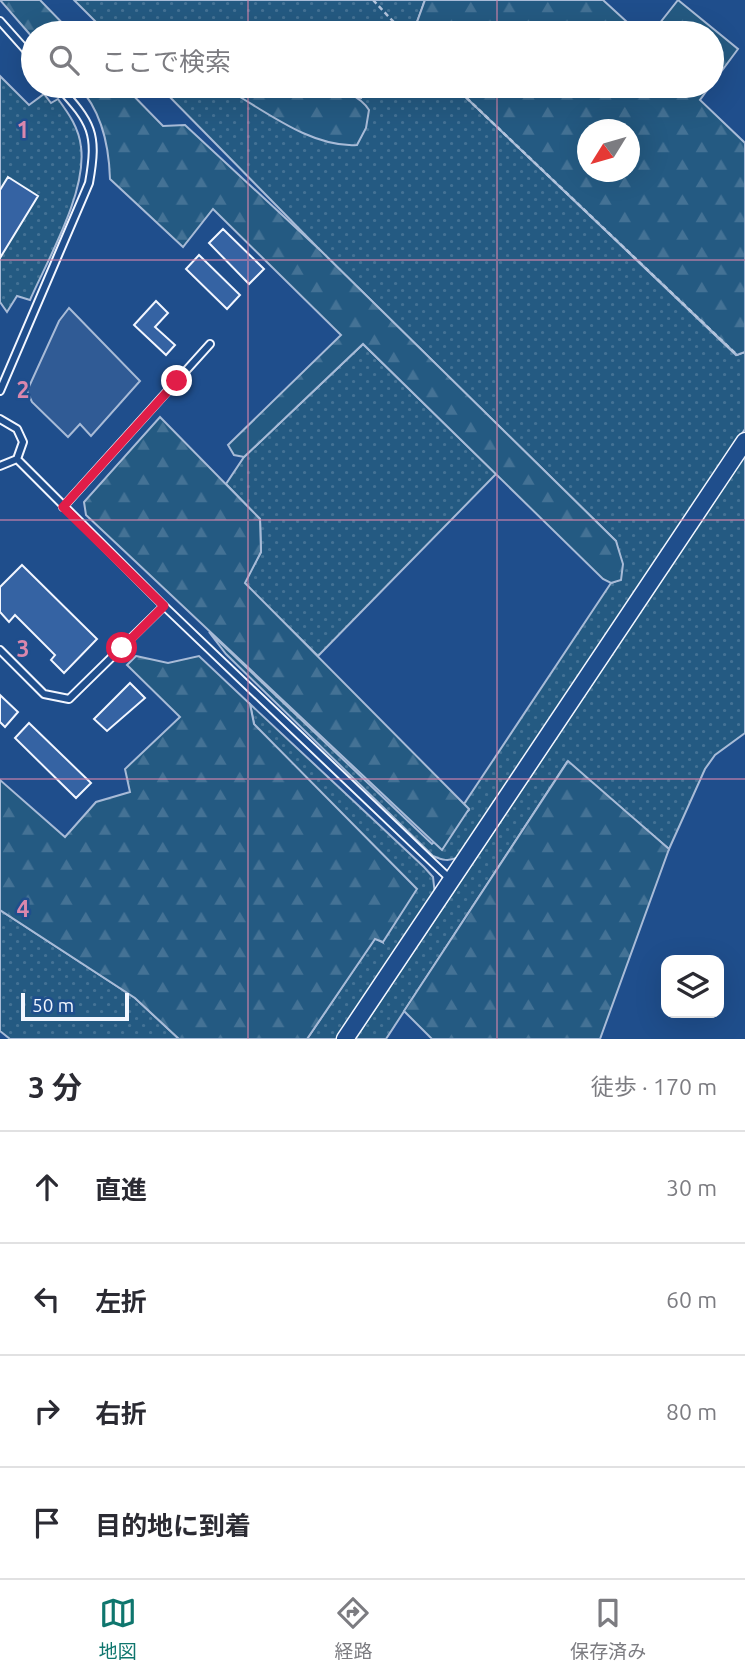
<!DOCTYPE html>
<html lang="ja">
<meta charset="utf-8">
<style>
:root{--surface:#fff;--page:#f7f7f7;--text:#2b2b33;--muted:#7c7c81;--line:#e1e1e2;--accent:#0f766e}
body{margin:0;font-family:Ubuntu,"Noto Sans JP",sans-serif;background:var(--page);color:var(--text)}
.controls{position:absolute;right:21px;bottom:21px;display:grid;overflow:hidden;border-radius:14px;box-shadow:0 7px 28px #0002}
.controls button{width:63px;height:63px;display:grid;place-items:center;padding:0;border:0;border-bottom:2px solid var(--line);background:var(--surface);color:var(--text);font:35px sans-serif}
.compass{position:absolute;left:577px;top:119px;width:63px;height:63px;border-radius:50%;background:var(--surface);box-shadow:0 7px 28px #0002;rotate:233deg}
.scale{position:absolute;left:21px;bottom:18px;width:108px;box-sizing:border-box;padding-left:7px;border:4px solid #f2f6ff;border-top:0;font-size:19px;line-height:24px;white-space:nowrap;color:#f2f6ff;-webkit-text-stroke:5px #1f4e8c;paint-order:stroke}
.stop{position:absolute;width:21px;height:21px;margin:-16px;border:5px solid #e11d48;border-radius:50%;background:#fff}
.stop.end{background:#e11d48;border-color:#fff;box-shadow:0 2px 7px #0008}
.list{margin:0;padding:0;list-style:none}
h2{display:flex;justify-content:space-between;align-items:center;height:91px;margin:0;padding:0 28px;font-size:30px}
h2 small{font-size:23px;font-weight:400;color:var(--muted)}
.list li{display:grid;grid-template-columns:46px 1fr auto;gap:21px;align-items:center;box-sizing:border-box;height:112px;padding:0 28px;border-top:2px solid var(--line)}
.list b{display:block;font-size:26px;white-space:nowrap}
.list em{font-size:23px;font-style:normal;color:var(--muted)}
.icon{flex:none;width:38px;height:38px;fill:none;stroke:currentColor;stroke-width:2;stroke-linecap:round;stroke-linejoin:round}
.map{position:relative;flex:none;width:745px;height:1039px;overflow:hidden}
.search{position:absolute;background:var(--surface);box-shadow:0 7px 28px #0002;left:21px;right:21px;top:21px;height:77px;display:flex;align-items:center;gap:18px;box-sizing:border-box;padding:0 24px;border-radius:38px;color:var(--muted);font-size:26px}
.sheet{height:539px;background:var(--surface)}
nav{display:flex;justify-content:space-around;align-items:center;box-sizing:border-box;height:98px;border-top:2px solid var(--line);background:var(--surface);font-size:19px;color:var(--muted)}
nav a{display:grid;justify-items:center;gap:4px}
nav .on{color:var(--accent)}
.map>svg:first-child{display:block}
.green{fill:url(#green-dots);stroke:#a8bbd7;stroke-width:2}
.forest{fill:url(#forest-firs);stroke:#a8bbd7;stroke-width:2;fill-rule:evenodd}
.parking{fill:#305b95;stroke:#a8bbd7;stroke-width:2}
.building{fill:#3563a3;stroke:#f2f6ff;stroke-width:2}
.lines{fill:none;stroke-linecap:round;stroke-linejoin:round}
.service-casing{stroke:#f2f6ff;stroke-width:10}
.tertiary-casing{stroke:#f2f6ff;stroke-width:19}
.path{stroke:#b3c4dc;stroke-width:2.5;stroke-dasharray:5 3.5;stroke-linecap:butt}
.service{stroke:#1f4e8c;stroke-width:6}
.tertiary{stroke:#1f4e8c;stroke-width:16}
.route{stroke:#e11d48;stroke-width:9}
.grid{fill:none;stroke:#da87ad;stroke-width:2;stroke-opacity:0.55}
.grid-label{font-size:23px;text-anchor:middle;font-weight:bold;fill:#da87ad;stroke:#1f4e8c;stroke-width:5;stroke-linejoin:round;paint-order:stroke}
</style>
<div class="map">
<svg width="745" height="1039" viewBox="0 0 745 1039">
<defs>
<pattern id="green-dots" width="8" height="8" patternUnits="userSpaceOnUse" patternTransform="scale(1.75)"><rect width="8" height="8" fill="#245a82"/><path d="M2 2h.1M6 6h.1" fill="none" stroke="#447295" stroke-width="1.8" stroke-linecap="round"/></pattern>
<pattern id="forest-firs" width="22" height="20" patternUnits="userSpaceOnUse" patternTransform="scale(1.75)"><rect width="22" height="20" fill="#245a82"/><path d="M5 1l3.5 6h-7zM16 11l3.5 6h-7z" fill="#447295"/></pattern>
</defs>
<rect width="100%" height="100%" fill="#1f4e8c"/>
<path class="green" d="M74,0H425L413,33H107Z
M0,76L29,105L44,94L51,103L58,99C69,114 79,128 81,147C87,192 48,259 30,300L17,296L7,312L0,302Z
M159,86H228L231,91L362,98L332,86H454L736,355L745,352V429L458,857C449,862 442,860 433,856L226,654L209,632L432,844L469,810L464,804L611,583L621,579L616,541L321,251Z
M363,344L496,474L318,656L244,583L261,552L260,519L226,484L244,457Z
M745,455V733L715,755L705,769L669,849L567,762L386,1039H355Z
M250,704L424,867L433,877L435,895L337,1039H307L375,938L382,942L254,724Z
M0,910L135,998L179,1039H10L0,1031Z"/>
<path class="forest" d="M0,0H40L72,33H33V38Z
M425,0H603L639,33H413Z
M678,0L738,49L712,84V33H652Z
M78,86H124L163,126L185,125L321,251L616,541L623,564L621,580L611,583L603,579L363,344L244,457L234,455L228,445L341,335L213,209L183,247L110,179C109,146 102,111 78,86Z
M228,86C268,86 346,74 369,110L366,128L357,145C313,148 268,113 230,91Z
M454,86H710L700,100L745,143V352L737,355ZM588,130H630V172H588Z
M160,417L260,519L261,552L245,583L469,809L442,850L86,515L84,502Z
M136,656L168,663L199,656L250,704L254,724L417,889L383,942L375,939L307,1039H179L135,998L0,910V780L65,837L96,802L130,792L125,769L180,717L127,665Z
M568,761L669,849L600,1039H432L404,1011Z"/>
<path class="parking" d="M69,308L140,381L91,436L80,424L68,437L32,402L27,391L59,321Z"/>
<path class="building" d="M8,177L38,196L0,258V190Z
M223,229L264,269L249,284L209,243Z
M199,255L240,295L227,309L186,269Z
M156,301L168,313L155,327L175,345L166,355L134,325Z
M22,565L97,639L64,673L51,660L55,655L15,615L9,622L0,612V587Z
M130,683L145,698L107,731L94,719Z
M0,695L18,712L5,727L0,722Z
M29,723L91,783L76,798L15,738Z"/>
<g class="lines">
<defs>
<path id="service" d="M0,21L33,58
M0,391L89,183C98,133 92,123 58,86
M0,419L17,429L23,442L17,459L0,466
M17,459L164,606L450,879
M63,507L210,344
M0,650L44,694L69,699L164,606"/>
<path id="tertiary" d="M345,1039L745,441"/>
</defs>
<use href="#service" class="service-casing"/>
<use href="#tertiary" class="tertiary-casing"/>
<path class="path" d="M373,0L404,33
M454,86L737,355"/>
<use href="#service" class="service"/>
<use href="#tertiary" class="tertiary"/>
</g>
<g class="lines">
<path class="route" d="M122,648L164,606L63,507L177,381"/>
</g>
<path class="grid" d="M248,0V33M497,0V33M248,86V1039M497,86V1039M0,260H745M0,520H745M0,779H745"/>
<g class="grid-label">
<text x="23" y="138">1</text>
<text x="23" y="398">2</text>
<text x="23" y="657">3</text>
<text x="23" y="917">4</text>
</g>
</svg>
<div class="controls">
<button><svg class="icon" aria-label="layers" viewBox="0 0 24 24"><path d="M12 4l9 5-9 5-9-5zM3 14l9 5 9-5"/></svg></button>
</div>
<svg class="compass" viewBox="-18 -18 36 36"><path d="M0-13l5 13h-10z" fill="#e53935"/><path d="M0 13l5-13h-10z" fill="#7c7c81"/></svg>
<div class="scale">50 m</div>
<div class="stop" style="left:122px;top:648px"></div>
<div class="stop end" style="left:177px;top:381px"></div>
<div class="search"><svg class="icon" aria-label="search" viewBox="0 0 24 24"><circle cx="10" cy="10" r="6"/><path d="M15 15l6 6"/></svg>ここで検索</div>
</div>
<section class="sheet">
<h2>3 分<small>徒歩 · 170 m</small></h2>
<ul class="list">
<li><svg class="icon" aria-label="ahead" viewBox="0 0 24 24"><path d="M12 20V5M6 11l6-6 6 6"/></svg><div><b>直進</b></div><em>30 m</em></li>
<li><svg class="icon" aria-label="left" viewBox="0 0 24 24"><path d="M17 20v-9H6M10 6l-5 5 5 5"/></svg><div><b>左折</b></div><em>60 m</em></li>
<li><svg class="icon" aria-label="right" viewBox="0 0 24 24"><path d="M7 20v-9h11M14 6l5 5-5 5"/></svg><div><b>右折</b></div><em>80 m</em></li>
<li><svg class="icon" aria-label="arrive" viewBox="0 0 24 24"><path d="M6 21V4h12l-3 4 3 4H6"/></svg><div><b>目的地に到着</b></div></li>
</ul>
</section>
<nav>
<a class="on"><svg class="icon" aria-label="map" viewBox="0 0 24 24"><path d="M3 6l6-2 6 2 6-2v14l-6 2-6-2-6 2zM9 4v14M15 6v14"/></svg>地図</a>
<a><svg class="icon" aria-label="directions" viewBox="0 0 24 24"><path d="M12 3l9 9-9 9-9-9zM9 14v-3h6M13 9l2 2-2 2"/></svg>経路</a>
<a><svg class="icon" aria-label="saved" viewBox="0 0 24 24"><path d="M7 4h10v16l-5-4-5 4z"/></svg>保存済み</a>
</nav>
